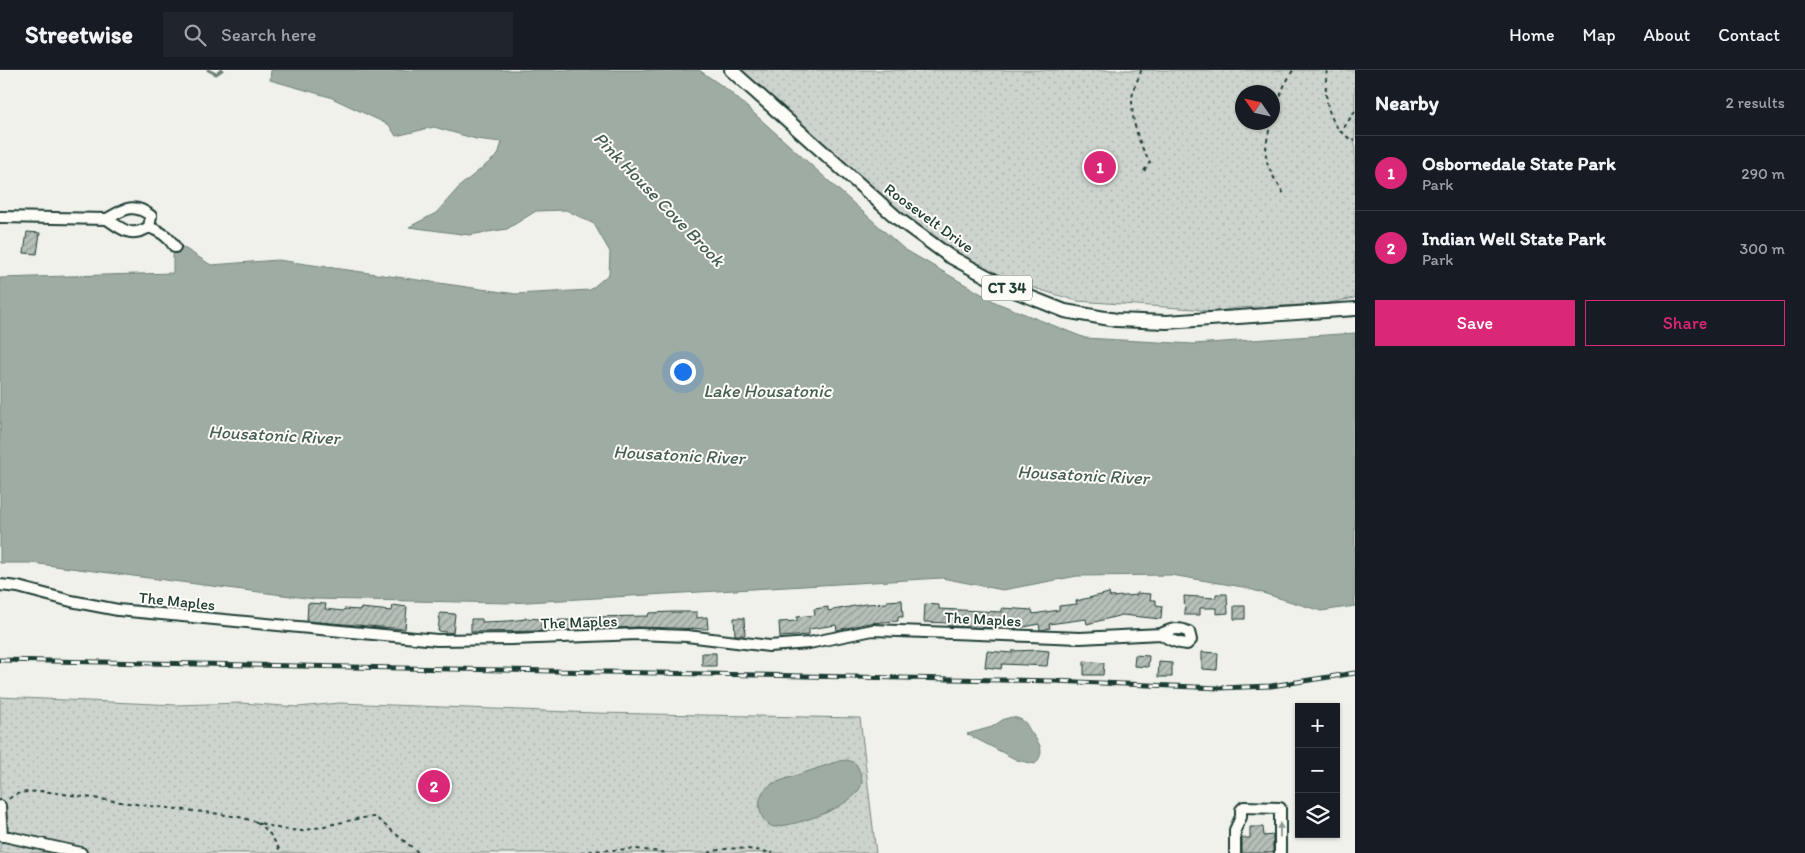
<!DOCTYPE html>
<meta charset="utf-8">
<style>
:root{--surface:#171b24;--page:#20242c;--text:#f1f3f6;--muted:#9ea1a6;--line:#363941;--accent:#db2777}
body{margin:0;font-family:Itim,sans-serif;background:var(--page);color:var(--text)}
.controls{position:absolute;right:15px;bottom:15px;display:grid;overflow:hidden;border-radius:0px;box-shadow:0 1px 4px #0004}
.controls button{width:45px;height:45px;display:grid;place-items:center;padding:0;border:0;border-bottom:1px solid var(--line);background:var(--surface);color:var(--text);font:25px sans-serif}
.compass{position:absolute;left:1235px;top:15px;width:45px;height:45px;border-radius:50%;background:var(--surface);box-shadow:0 1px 4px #0004;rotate:304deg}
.you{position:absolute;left:682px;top:301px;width:18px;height:18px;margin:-12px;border:4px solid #fff;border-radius:50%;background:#1a73e8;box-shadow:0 0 0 8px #1a73e833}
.badge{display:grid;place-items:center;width:32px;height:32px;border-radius:50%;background:var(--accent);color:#fff;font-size:16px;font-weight:700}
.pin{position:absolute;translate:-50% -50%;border:2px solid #fff;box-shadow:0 1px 5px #0006}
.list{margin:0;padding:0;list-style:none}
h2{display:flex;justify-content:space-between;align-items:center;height:65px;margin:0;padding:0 20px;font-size:21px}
h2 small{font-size:16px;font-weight:400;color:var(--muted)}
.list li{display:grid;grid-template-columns:32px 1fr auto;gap:15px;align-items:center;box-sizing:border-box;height:75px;padding:0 20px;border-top:1px solid var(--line)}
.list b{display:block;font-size:19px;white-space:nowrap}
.list p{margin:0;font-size:16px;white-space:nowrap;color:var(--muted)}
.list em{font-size:16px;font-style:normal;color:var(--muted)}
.actions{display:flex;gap:10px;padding:15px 20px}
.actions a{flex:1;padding:11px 0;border:1px solid var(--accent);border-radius:0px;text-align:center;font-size:18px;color:var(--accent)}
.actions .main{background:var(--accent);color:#fff}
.icon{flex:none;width:28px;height:28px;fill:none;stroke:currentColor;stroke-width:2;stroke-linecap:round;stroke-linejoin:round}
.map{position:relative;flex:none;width:1355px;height:783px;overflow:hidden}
header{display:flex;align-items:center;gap:30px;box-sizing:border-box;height:70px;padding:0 25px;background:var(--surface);border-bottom:1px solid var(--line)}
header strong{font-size:24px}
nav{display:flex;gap:28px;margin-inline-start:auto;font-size:18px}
.search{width:350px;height:45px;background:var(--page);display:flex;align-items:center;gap:12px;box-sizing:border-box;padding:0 18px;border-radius:0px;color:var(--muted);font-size:19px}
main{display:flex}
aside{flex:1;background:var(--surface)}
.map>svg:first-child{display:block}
.park{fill:url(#park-dots);stroke:#768880;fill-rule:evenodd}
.water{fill:#9faca4;stroke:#6c8077}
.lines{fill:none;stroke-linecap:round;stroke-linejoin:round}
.stream{stroke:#6c8077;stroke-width:3}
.building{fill:url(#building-hatch);stroke:#1f3d34}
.minor-casing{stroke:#1f3d34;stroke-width:14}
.major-casing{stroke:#1f3d34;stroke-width:16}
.path{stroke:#1f3d34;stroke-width:2;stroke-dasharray:4 4;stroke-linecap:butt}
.minor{stroke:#fdfcf7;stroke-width:10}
.major{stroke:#fdfcf7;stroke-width:12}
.rail-casing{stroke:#1f3d34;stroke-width:5}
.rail{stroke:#fdfcf7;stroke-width:3;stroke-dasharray:9;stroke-linecap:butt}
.oneway{fill:#8e9c96}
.labels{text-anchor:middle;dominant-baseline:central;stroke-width:4;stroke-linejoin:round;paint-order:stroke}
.shield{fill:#fdfcf7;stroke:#62766e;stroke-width:1}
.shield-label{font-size:15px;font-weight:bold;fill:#1f3d34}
.street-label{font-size:16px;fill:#1f3d34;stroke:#fdfcf7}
.water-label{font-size:18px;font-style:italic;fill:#455e56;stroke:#fdfcf7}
</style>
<header>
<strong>Streetwise</strong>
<div class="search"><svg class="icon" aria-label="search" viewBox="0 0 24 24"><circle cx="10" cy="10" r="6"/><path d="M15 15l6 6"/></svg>Search here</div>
<nav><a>Home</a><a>Map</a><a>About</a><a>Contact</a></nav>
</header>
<main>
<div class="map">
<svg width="1355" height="783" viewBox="0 0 1355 783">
<defs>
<pattern id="park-dots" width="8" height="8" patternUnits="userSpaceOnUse" patternTransform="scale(1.25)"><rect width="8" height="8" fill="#cdd3cd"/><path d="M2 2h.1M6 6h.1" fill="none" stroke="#b0b6b1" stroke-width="1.8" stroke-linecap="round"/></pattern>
<pattern id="building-hatch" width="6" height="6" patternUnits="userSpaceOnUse" patternTransform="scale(1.25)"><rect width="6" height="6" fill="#b6bfb8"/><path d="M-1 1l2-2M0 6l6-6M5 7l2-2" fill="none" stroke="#939c96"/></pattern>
</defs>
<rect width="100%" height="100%" fill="#f0f1eb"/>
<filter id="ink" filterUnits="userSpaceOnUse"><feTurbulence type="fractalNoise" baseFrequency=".02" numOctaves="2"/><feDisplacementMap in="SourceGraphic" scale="10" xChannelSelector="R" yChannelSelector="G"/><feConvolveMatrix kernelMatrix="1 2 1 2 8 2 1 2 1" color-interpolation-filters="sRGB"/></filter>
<g filter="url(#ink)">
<path class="park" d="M730,0H1355V228L1323,234L1237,238L1213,242L1194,239L1077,231L998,207L942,177L872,124ZM1242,22H1272V52H1242Z
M0,627L176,635L241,633L298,637L340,633L596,643L860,648L876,783H0Z"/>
<path class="water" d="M271,0H699L728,20L904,179L997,233L1085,268L1194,274L1355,263V536L1321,541L1243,517L1171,505L1077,506L1003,520L942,508L510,533L314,529L31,493H0V208L173,203V182L175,177L181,176L211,195L278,190L516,224L590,220L609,204L610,182L594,154L566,140L536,141L507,159L469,165L409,157L436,143L460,116L498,85L502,72L476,69L434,57L396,66L389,55L330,27L270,10Z
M1012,647C1028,650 1025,654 1033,665C1041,675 1045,683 1035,694L1017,690L967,664L992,657L1004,649Z
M848,690L856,694C859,699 864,710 861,716C852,738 797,755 774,757C761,754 756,735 762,724C765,718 769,716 774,713L839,691Z"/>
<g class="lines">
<path class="stream" d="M208,0L216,4L222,0"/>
</g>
<path class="building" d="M27,162L40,163L37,184L24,183Z
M1109,523L1110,527L1137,525V523L1151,524L1150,530H1156V535L1162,536L1161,549L1122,545L1087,554L1086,549L1049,554L1050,558L1042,560H1040L1039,554L1014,559L948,556V553L924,552L925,534L939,535V539L1002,542V538L1032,540L1033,544L1059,540V536L1077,534L1076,531Z
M1216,524H1227L1228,543L1216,544V538H1200V545H1185L1184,526L1216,528Z
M902,530L903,547H898V551L869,553L837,560L836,555L809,559V565L780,567L779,552L797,551V547L815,545L814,539L828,537V541L865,534L887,533V531Z
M308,533L326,534L325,539L343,541L344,539L361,540V538L392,541L393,535L407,537L405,559L307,551Z
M1234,536H1245V549H1234Z
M673,542H697V548L707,547L708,559L638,557L593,559V557H584V547L648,546L649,543Z
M440,543L455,544L453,563L438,561Z
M525,548L542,549L541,561L471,562V549H482V552L509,551L525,549Z
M734,548H744L745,565H735Z
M558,550H572L571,560H558Z
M1039,580L1049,581L1047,596L1002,594L1001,599L985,597L987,581L1012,583V581Z
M1202,582L1218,583L1217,600L1202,599Z
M702,583H716V596H702Z
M1135,585L1149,586L1148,597L1134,596Z
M1084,591L1104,593L1103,605H1084Z
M1159,592L1172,593V607H1158Z
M1250,757H1263L1264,766L1273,765V783H1242V768H1250Z"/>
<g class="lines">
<defs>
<path id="minor" d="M0,147L107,149C123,160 131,168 149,157L151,146C134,132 124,139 107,149
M149,157C161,162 168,166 175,177
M0,515L18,517L71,531L118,540L437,570L512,569L638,564L687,566L769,576L809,573L873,560L1080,568L1161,564C1171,559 1178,557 1189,562L1191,570L1187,574C1176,573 1170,570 1161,564
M0,736L2,766
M0,765L81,783
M1235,783V760L1241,747V740L1244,737L1280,738V783"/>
<path id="major" d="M731,0L897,148L949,186L1012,220L1065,241L1116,250L1167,252L1355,239"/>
</defs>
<use href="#minor" class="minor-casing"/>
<use href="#major" class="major-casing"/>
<path class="path" d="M1141,0C1140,8 1134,14 1133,22C1129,43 1138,74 1150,92L1144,101
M1327,0C1324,23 1326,45 1341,62
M1355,41L1341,62L1350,69L1355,70
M1272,48L1284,16L1293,0
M1271,52C1262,90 1264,92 1284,124
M9,729C17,721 31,722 42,721L150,736L212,743L239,747L281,759L302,761L361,748L375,747L419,783
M257,752C269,760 275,771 281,783
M581,783L586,781L636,779L668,783
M708,783C729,775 752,779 773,783"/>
<use href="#minor" class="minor"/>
<use href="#major" class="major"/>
<defs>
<path id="rail" d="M0,590L1054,611L1219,618L1271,616L1355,603"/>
</defs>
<use href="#rail" class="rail-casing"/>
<use href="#rail" class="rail"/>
</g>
<defs><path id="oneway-solid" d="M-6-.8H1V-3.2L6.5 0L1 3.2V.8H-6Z" transform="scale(1.25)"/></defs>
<use class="oneway" href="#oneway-solid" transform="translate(1280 760) rotate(-90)"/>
</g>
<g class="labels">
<rect class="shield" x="982" y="205.5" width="50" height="25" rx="4"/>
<g class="shield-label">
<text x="1007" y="218">CT 34</text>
</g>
<g class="street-label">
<text transform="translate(929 148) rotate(36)">Roosevelt Drive</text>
<text transform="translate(177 531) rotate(6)">The Maples</text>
<text transform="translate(983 549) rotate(3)">The Maples</text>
<text transform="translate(579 552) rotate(-2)">The Maples</text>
</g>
<g class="water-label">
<text transform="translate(659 129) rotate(46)">Pink House Cove Brook</text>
<text x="767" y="321">Lake Housatonic</text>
<text transform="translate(274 365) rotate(3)">Housatonic River</text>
<text transform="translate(679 385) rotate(3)">Housatonic River</text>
<text transform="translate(1083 405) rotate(3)">Housatonic River</text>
</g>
</g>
</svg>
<div class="controls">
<button>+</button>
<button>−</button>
<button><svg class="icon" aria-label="layers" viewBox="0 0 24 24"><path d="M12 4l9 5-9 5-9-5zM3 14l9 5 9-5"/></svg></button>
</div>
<svg class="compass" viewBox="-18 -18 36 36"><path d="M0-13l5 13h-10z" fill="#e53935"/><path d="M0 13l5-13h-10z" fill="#9ea1a6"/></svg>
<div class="you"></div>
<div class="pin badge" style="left:1100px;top:97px">1</div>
<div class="pin badge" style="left:434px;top:716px">2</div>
</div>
<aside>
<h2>Nearby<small>2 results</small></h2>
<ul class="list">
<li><span class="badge">1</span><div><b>Osbornedale State Park</b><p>Park</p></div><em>290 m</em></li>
<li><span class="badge">2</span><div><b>Indian Well State Park</b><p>Park</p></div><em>300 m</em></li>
</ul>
<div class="actions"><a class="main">Save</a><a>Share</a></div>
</aside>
</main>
